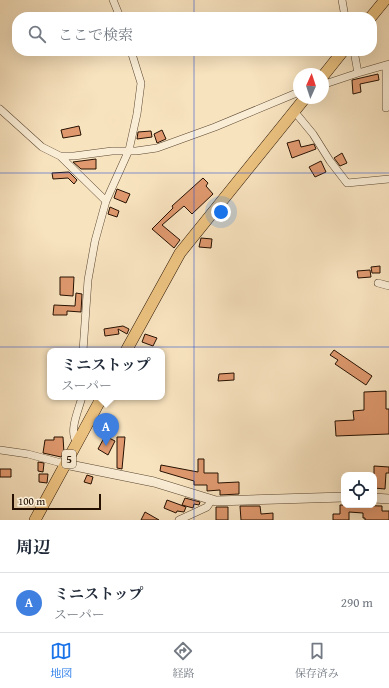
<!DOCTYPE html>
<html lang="ja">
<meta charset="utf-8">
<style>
:root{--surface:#fff;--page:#f6f6f7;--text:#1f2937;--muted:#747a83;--line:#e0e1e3;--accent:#1a73e8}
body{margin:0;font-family:"Gentium Book Plus","Noto Serif JP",serif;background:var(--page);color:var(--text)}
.controls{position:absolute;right:12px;bottom:12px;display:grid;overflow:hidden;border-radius:8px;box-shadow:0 4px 16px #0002}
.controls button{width:36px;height:36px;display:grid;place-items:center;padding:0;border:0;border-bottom:1px solid var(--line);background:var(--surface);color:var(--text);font:20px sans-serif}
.compass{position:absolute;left:293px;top:68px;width:36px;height:36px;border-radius:50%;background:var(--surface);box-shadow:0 4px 16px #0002;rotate:3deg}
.scale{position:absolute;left:12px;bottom:10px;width:89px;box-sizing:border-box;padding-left:4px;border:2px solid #251001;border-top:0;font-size:11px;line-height:14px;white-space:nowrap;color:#251001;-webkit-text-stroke:3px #faedd5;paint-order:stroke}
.you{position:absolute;left:221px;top:212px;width:14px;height:14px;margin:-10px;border:3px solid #fff;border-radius:50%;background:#1a73e8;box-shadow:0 0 0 6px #1a73e833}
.badge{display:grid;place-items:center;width:26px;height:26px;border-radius:50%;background:var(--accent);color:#fff;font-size:13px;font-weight:700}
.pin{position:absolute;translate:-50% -33px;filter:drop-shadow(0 1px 2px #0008)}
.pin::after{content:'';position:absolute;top:21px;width:14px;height:12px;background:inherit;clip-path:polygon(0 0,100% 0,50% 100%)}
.popup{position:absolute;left:47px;top:348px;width:118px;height:52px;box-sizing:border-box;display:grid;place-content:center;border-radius:8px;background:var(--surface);filter:drop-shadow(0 1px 3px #0005);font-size:13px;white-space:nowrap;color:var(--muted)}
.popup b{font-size:15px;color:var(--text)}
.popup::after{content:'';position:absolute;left:50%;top:100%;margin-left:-8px;border:8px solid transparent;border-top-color:var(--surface)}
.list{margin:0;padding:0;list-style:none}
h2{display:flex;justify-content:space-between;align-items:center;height:52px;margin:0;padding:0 16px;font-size:17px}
h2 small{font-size:13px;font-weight:400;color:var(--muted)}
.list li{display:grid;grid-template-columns:26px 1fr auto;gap:12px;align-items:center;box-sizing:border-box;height:60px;padding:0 16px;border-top:1px solid var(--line)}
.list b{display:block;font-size:15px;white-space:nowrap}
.list p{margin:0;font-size:13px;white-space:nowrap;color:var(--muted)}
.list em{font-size:13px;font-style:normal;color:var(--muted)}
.icon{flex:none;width:22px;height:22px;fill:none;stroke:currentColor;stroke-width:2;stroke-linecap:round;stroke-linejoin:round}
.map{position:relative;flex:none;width:389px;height:520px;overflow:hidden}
.search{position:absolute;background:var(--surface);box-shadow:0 4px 16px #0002;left:12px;right:12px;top:12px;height:44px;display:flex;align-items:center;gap:10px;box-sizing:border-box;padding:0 14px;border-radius:16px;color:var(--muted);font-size:15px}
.sheet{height:112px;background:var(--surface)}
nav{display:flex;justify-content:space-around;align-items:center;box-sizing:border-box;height:56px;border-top:1px solid var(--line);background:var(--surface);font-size:11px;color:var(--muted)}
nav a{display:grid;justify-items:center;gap:2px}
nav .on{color:var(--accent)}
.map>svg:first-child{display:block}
.building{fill:#e0996f;stroke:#251001}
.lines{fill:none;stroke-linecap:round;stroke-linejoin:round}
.minor-casing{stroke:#5a4530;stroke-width:8}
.tertiary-casing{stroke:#5a4530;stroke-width:10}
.primary-casing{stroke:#251001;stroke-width:12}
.minor{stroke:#faedd5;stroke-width:7}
.tertiary{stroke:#faedd5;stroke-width:9}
.primary{stroke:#ecc280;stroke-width:11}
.grid{fill:none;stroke:#1d4ed8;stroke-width:1;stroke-opacity:0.55}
.labels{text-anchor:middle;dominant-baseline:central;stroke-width:3;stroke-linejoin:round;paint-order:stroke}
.shield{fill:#faedd5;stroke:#655241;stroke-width:1}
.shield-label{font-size:11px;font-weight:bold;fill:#251001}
</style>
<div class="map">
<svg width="389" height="520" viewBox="0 0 389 520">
<rect width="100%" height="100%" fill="#f8e3bf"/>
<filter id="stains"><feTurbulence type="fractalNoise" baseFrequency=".005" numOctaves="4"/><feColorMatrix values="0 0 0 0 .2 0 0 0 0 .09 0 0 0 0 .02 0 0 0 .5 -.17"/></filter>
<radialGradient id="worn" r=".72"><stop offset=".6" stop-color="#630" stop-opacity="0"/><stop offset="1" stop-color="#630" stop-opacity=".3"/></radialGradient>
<path class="building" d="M378,74L379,80L360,84L361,92L353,94L352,80Z
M79,126L81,135L63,138L61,130Z
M162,130L166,139L157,143L154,134Z
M151,131L152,137L137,139L138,132Z
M299,140L301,147L314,144L316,149L292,158L287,143Z
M342,153L347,163L340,166L334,158Z
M96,159V169H81L73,162Z
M321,161L326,172L315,177L309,167Z
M69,172L77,180L74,184L68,178L53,179L52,173Z
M203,178L208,183L206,186L213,194L192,214L184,206L162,225L180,240L174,248L152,229L173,208L172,206Z
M117,189L130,194L126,203L114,198Z
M110,207L119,211L117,217L108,214Z
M201,238L212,239L211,248L199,247Z
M380,266V273H372L371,267Z
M370,270L371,277L358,278L357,271Z
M60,277H74L73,296L60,295Z
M76,293L82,294L81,312L67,311V315H53L54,305L75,306Z
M123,326L129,329L127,334L118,329L119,334L105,336L104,329Z
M145,334L157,338L153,346L142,342Z
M334,350L372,376L366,385L335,364L338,360L330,355Z
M234,373V380L218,381L219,374Z
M386,391V409H389V434L336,436L335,421L354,420L353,411L364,410V392Z
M105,436L115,441L108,455L98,449Z
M54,437H63L64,453L61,457L43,453L45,440H54Z
M117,437H125L122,469L117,468Z
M198,459H204V473H218V483L239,482V494L220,495V490L207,491V485H194V481L160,471L161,465L198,472Z
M38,462L44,463L43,472L38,471Z
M374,466L389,467V473H386L385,489L374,488Z
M0,469H11V477H0Z
M39,474H48L47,483L39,482Z
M87,475L93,477L91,484L84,482Z
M185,498L200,502L199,505L194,504L193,508L182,505Z
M167,500L186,507L184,512L177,511L176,513L164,508Z
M340,505L382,506V511H389V520H365V518H363V513L349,512V520H333V514H340Z
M240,506H260L261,514L273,513V520H241Z
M216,507H228V520H216Z
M145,512L159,520H141Z"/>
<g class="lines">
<defs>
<path id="minor" d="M113,0L120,17
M342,0L345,17
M354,51L358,73L389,64
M386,65V108
M323,82L328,83L358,73
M0,109L42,147L60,156H74L112,151H136L157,148L215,127L299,92
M294,111L313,134L330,161L347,183L389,179
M60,156L106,201
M378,283L389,286
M83,351L88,280L95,241L106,201L129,150L137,114L141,83L131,51
M77,442C68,432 79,409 82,397
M0,450L28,454L65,464
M179,520L207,507L212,500"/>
<path id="tertiary" d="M65,464L154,482L216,501L344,497
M374,498L389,499"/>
<path id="primary" d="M371,17L385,0
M323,76L343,51
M126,351L180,253L305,98
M35,520L102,397"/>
</defs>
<use href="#minor" class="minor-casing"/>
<use href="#tertiary" class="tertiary-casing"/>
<use href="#primary" class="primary-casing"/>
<use href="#minor" class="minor"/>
<use href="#tertiary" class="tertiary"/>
<use href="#primary" class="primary"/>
</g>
<path class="grid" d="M194,0V17M194,51V520M0,173H389M0,347H389"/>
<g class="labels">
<rect class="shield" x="62" y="450" width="14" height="18" rx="3"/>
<g class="shield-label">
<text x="69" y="459">5</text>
</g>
</g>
<rect width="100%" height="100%" filter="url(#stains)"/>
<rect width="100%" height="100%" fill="url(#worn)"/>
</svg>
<div class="controls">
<button><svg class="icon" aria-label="locate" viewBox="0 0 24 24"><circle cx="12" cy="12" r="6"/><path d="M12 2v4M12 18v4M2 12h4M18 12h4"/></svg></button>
</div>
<svg class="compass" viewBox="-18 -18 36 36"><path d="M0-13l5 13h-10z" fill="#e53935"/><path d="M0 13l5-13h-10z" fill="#747a83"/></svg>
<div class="scale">100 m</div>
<div class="you"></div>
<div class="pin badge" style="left:106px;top:446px;background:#3f7fe0">A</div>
<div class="popup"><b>ミニストップ</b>スーパー</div>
<div class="search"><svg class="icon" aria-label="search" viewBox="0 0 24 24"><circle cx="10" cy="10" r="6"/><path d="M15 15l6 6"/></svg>ここで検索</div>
</div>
<section class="sheet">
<h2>周辺<small></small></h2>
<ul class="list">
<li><span class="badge" style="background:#3f7fe0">A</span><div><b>ミニストップ</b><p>スーパー</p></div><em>290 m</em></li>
</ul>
</section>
<nav>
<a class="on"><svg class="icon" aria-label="map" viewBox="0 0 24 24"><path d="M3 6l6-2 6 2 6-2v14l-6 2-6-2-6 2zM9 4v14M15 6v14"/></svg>地図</a>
<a><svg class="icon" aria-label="directions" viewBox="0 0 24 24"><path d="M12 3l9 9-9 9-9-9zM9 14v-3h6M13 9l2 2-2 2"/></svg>経路</a>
<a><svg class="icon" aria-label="saved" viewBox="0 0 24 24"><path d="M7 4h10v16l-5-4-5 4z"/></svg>保存済み</a>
</nav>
